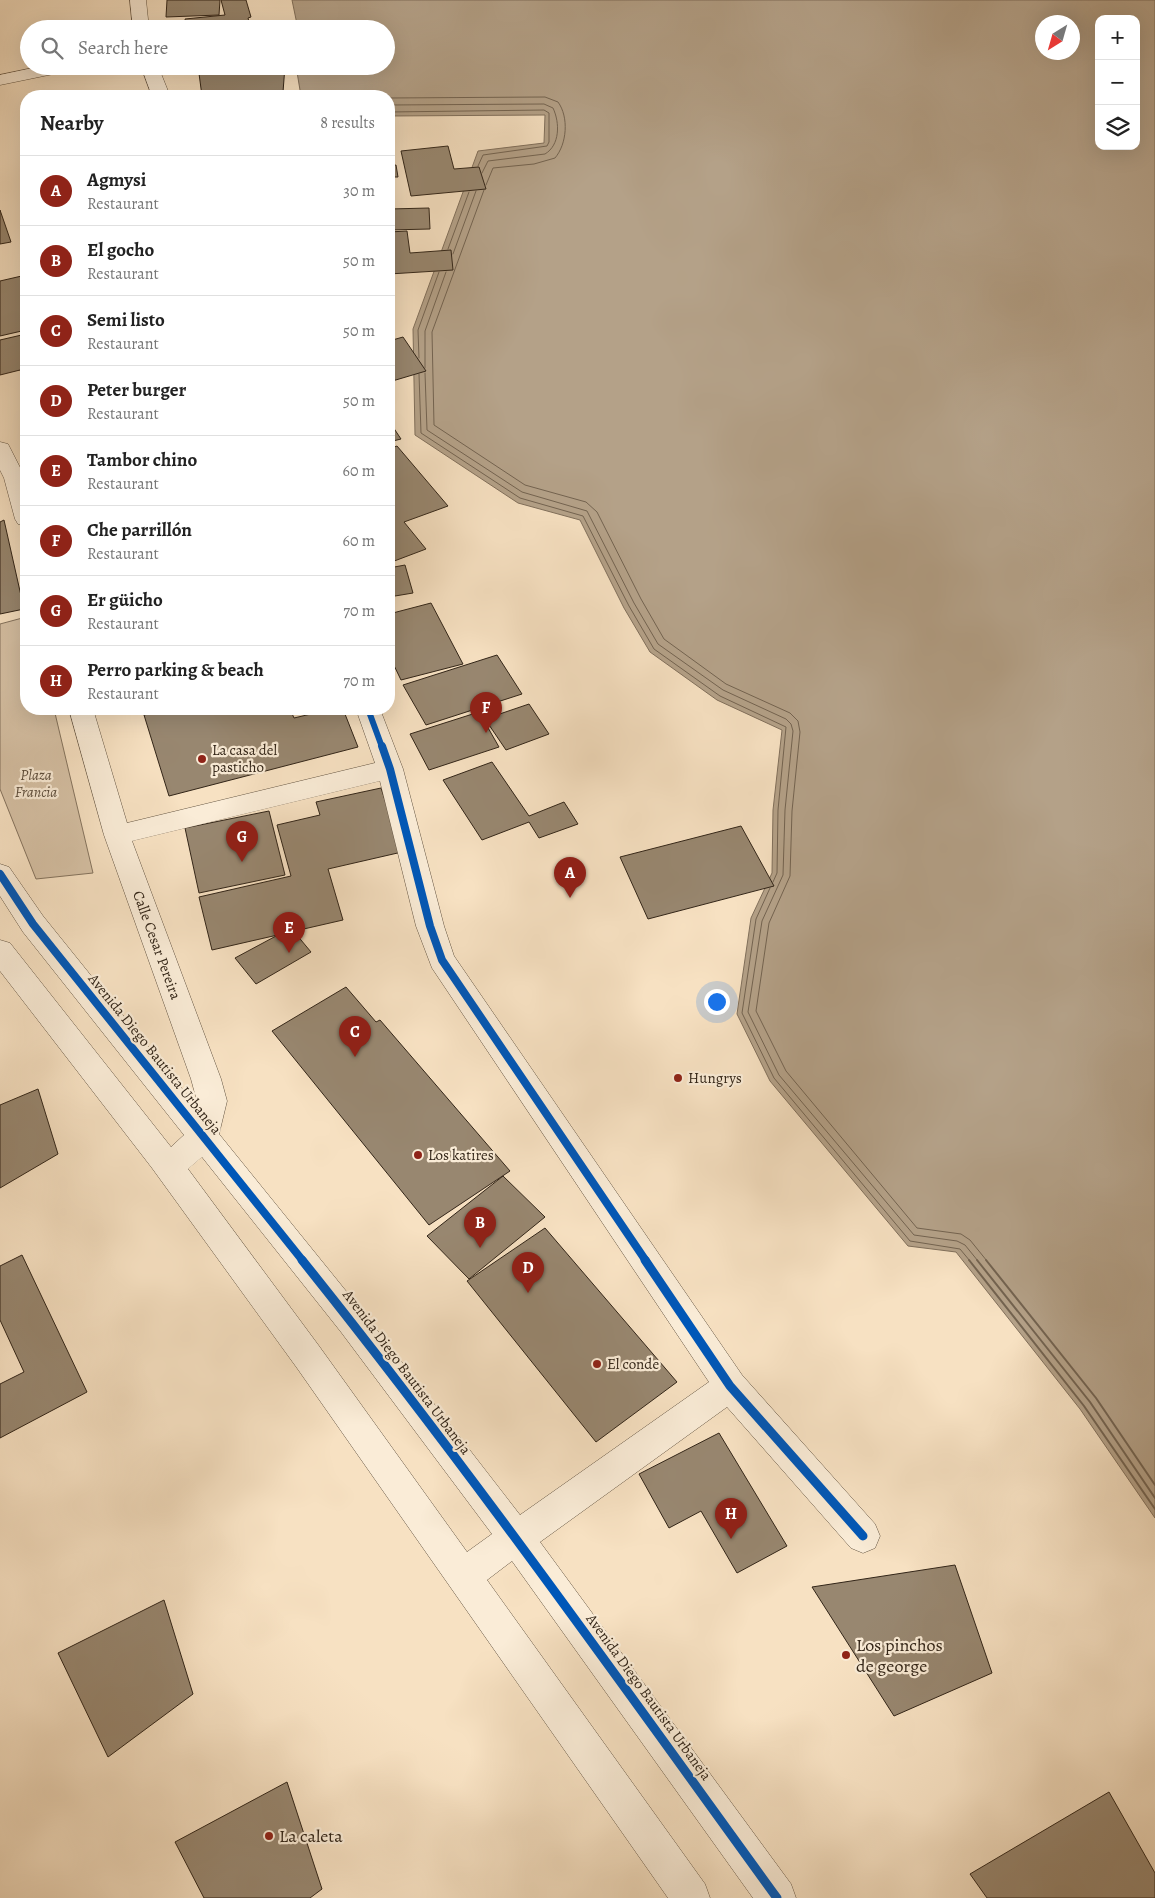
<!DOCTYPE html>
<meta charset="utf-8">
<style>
:root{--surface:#fff;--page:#f6f6f6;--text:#222;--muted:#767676;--line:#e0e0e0;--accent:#8f2418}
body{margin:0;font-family:Alegreya,serif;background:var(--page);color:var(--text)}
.controls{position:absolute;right:15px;top:15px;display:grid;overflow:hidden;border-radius:10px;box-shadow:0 5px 20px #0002}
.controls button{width:45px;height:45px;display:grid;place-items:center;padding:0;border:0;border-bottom:1px solid var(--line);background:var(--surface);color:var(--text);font:25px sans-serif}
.compass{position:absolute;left:1035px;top:15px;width:45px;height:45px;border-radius:50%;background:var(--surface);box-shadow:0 5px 20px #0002;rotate:217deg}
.you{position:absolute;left:716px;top:1001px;width:18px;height:18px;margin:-12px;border:4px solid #fff;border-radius:50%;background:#1a73e8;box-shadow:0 0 0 8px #1a73e833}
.badge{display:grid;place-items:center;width:32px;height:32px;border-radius:50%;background:var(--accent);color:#fff;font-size:16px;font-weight:700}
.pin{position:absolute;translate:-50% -41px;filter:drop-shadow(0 1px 2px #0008)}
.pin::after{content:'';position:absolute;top:26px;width:18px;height:15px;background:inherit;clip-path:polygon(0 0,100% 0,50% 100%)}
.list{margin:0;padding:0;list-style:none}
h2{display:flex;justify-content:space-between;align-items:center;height:65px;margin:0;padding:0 20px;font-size:21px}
h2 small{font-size:16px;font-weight:400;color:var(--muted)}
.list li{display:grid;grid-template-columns:32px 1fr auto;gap:15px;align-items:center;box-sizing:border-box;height:70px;padding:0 20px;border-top:1px solid var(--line)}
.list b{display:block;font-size:19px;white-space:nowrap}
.list p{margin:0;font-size:16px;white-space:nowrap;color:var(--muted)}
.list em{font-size:16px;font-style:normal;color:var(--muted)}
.icon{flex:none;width:28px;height:28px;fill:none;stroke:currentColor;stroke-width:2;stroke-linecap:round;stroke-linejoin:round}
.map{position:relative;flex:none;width:1155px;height:1898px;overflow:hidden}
.search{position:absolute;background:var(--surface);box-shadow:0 5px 20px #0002;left:20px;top:20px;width:375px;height:55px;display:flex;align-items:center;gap:12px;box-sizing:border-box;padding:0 18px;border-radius:28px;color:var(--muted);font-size:19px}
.panel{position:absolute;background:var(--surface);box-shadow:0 5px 20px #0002;left:20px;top:90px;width:375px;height:625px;border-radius:20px}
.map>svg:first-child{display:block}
.green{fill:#d6c1a5;stroke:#84735e}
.water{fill:#b4a188;stroke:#806f5b;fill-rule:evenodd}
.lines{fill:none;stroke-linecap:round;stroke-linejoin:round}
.shore-far1{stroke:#736350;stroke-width:1}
.shore{stroke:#736350;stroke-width:2}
.building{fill:#988770;stroke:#322518}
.minor-casing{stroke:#635442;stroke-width:1}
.minor{fill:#faecd7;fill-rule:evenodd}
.cycleway-far2-casing{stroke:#faecd7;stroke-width:9}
.cycleway-far1-casing{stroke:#faecd7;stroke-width:11}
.cycleway-casing{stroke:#faecd7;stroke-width:12}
.cycleway-far2{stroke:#0057b8;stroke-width:6}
.cycleway-far1{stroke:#0057b8;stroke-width:8}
.cycleway{stroke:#0057b8;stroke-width:9}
.poi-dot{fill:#8f2418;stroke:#faecd7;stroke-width:2}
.labels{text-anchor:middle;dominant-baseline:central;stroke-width:4.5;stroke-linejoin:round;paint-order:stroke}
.poi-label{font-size:15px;fill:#322518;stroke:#faecd7;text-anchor:start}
.park-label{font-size:15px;font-style:italic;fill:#5b4c3b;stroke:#faecd7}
.street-label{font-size:15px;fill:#322518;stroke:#faecd7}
.near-poi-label{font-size:18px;fill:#322518;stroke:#faecd7;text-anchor:start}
</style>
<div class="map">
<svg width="1155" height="1898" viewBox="0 0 1155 1898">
<rect width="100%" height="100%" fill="#f7e1c2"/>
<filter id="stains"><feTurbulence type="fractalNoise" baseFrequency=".004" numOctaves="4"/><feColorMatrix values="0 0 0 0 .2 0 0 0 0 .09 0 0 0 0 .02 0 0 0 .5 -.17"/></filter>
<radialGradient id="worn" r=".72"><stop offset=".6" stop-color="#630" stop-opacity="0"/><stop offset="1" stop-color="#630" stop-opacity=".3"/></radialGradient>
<path class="green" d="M26,617V709H54L93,873L36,879L0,789V624Z"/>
<path class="water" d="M292,0H1155V1518L1080,1409L956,1252L908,1246L770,1081L737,1014L751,918L772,873L773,810L782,730L717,700L650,652L624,608L580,520L518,503L415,435L413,329L478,151L544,143L545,115L389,116V96H301L296,66H386V29H298ZM1099,19H1136V146H1099ZM1042,22H1072V52H1042Z"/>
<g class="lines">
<path class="shore-far1" d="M389,98L545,97L558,102C569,117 567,144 555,158L534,164L493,168L486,185
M389,105L544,104L553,108C560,123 560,145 545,154L488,161L482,173
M389,112L544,110L549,113V142L547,146L483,155L478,166
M484,190L432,332L434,425L525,485L586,502L597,512L641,599L664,639L726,684L790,713L798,721L800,732L792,811L790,876L769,923L756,1011L786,1071L917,1228L961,1234L970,1240L987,1261
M448,249L469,192
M453,254L476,191
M419,358L418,330L439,272
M425,368V331L446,272
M425,373L427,430L522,492L587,511L634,603L658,644L723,690L786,719L791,724L793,731L785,810L783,875L762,921L748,1012L779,1075L914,1235L957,1241L965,1245L978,1261
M419,374L421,433L520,498L583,516L629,606L654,649L720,696L786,727L778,810L777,873L773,882
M770,888L756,919L742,1013L774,1078L910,1241L960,1249L970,1261"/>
<path class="shore" d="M969,1260L1084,1406L1155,1509
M977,1260L1090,1402L1155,1498
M986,1260L1096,1398L1155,1485"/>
</g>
<path class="building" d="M167,0H220L219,15L166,17Z
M221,0H246L251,17L248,18L251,29H187L185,19L225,15Z
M105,23L106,29H66V26Z
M198,66H285L283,92L255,96H202Z
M448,146L454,169L479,167L486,189L411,196L401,151Z
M389,150H393V165H389Z
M396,165L398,177H389V166Z
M429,208L430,229L389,230V209Z
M0,210L11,242L0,244Z
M407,231L410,253L451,250L453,270L389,274V232Z
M26,275V330L0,336V281Z
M26,334V384L20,370L0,375V340Z
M403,337L426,371L389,382V341Z
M389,421L401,439L389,442Z
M397,446L448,506L404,522L426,549L389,563V449Z
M4,520L24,609L0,614V522Z
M405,565L413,593L389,597V568Z
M431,603L463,664L401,680L389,655V614Z
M497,655L522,694L426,725L403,685Z
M529,704L549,734L506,750L485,719Z
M170,709H290L294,718L332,709H343L358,747L169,796L144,715Z
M479,712L499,747L429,770L410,734Z
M492,762L529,816L564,802L578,824L539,838L529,822L482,840L443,780Z
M381,788L402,852L328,869L343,920L212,950L199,897L291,876L277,825L320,815L316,802Z
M269,811L285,875L199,893L185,828Z
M741,826L774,886L648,919L620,857Z
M291,928L311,952L256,984L235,958Z
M346,987L376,1022L380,1020L510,1171L429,1225L272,1031Z
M38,1089L58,1154L0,1188V1105Z
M503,1176L545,1217L469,1279L427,1236Z
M545,1228L677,1382L596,1442L467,1281Z
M22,1255L87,1392L0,1438V1384L24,1372L0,1320V1266Z
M719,1433L787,1546L737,1573L701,1511L669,1528L639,1474Z
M955,1565L992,1673L894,1716L812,1587Z
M164,1600L193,1694L108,1757L58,1653Z
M287,1782L322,1889L310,1898H204L175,1842Z
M1109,1792L1155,1873V1898H987L970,1874Z"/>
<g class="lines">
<defs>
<path id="minor" d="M130,0H146L149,29H133Z
M42,66H76L74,70L68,71L0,85V75Z
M141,66H158L170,96H152Z
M0,442L8,444L26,479V526L18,524L15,519L4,478L0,470Z
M69,709H93L127,823L375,763L356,709H380L403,769L444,926L454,956L742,1375L875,1524L880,1536L875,1548L863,1553L851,1548L727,1407L540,1542L791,1884L796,1898H753L512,1561L487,1580L705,1884L710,1898H668L297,1368L152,1168L0,971V940L10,943L171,1147L184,1135L23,932L0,896V864L9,867L43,916L196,1106L197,1101L191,1079L104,835ZM380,781L416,926L432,968L709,1382L520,1515L363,1312L219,1134L227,1101L221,1079L132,841ZM202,1157L341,1332L492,1534L467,1552L319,1346L188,1169Z"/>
</defs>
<use href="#minor" class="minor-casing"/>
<use href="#minor" class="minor"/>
<defs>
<path id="cycleway-far2" d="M368,709L382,747"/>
<path id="cycleway-far1" d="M382,746L390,769L430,926L442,960L646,1261
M0,874L33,924L303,1261"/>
<path id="cycleway" d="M302,1260C468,1467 621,1683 777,1898
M645,1260L730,1386L863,1536"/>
</defs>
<use href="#cycleway-far2" class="cycleway-far2-casing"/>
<use href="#cycleway-far1" class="cycleway-far1-casing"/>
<use href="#cycleway" class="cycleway-casing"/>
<use href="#cycleway-far2" class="cycleway-far2"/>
<use href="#cycleway-far1" class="cycleway-far1"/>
<use href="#cycleway" class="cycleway"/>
</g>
<g class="poi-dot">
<circle cx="202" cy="759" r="5"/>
<circle cx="678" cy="1078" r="5"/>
<circle cx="418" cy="1155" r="5"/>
<circle cx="597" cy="1364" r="5"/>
<circle cx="846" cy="1655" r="5"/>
<circle cx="269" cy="1836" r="5"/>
</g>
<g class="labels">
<g class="poi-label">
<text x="212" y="750">La casa del<tspan x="212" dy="17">pasticho</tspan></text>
<text x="688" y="1078">Hungrys</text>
<text x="428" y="1155">Los katires</text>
<text x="607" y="1364">El conde</text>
</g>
<g class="park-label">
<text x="36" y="775">Plaza<tspan x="36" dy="17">Francia</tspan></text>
</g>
<g class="street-label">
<text transform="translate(157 945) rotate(70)">Calle Cesar Pereira</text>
<text transform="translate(155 1054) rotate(51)">Avenida Diego Bautista Urbaneja</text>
<text transform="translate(407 1372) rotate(53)">Avenida Diego Bautista Urbaneja</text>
<text transform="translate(649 1697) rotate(54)">Avenida Diego Bautista Urbaneja</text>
</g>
<g class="near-poi-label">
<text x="856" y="1645">Los pinchos<tspan x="856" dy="21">de george</tspan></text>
<text x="279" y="1836">La caleta</text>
</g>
</g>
<rect width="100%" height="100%" filter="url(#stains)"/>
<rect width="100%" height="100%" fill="url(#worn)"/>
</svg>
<div class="controls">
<button>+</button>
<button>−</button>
<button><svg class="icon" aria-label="layers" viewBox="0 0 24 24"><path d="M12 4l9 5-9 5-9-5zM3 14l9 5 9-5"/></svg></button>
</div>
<svg class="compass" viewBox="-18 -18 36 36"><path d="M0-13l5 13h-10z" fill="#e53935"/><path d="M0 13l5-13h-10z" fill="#767676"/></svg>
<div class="you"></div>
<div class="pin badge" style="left:570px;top:898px">A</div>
<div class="pin badge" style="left:480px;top:1248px">B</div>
<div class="pin badge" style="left:355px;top:1057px">C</div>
<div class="pin badge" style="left:528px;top:1293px">D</div>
<div class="pin badge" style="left:289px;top:953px">E</div>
<div class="pin badge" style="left:486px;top:733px">F</div>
<div class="pin badge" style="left:242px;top:862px">G</div>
<div class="pin badge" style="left:731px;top:1539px">H</div>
<div class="search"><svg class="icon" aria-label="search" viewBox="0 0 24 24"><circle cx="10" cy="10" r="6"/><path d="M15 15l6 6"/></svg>Search here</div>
<section class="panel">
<h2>Nearby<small>8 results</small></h2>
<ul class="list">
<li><span class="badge">A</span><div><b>Agmysi</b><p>Restaurant</p></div><em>30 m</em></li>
<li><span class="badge">B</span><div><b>El gocho</b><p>Restaurant</p></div><em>50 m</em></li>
<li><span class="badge">C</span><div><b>Semi listo</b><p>Restaurant</p></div><em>50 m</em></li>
<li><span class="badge">D</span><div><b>Peter burger</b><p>Restaurant</p></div><em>50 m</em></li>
<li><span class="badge">E</span><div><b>Tambor chino</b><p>Restaurant</p></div><em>60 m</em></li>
<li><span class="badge">F</span><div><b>Che parrillón</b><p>Restaurant</p></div><em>60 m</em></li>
<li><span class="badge">G</span><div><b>Er güicho</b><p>Restaurant</p></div><em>70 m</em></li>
<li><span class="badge">H</span><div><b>Perro parking &amp; beach</b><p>Restaurant</p></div><em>70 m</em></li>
</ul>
</section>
</div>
